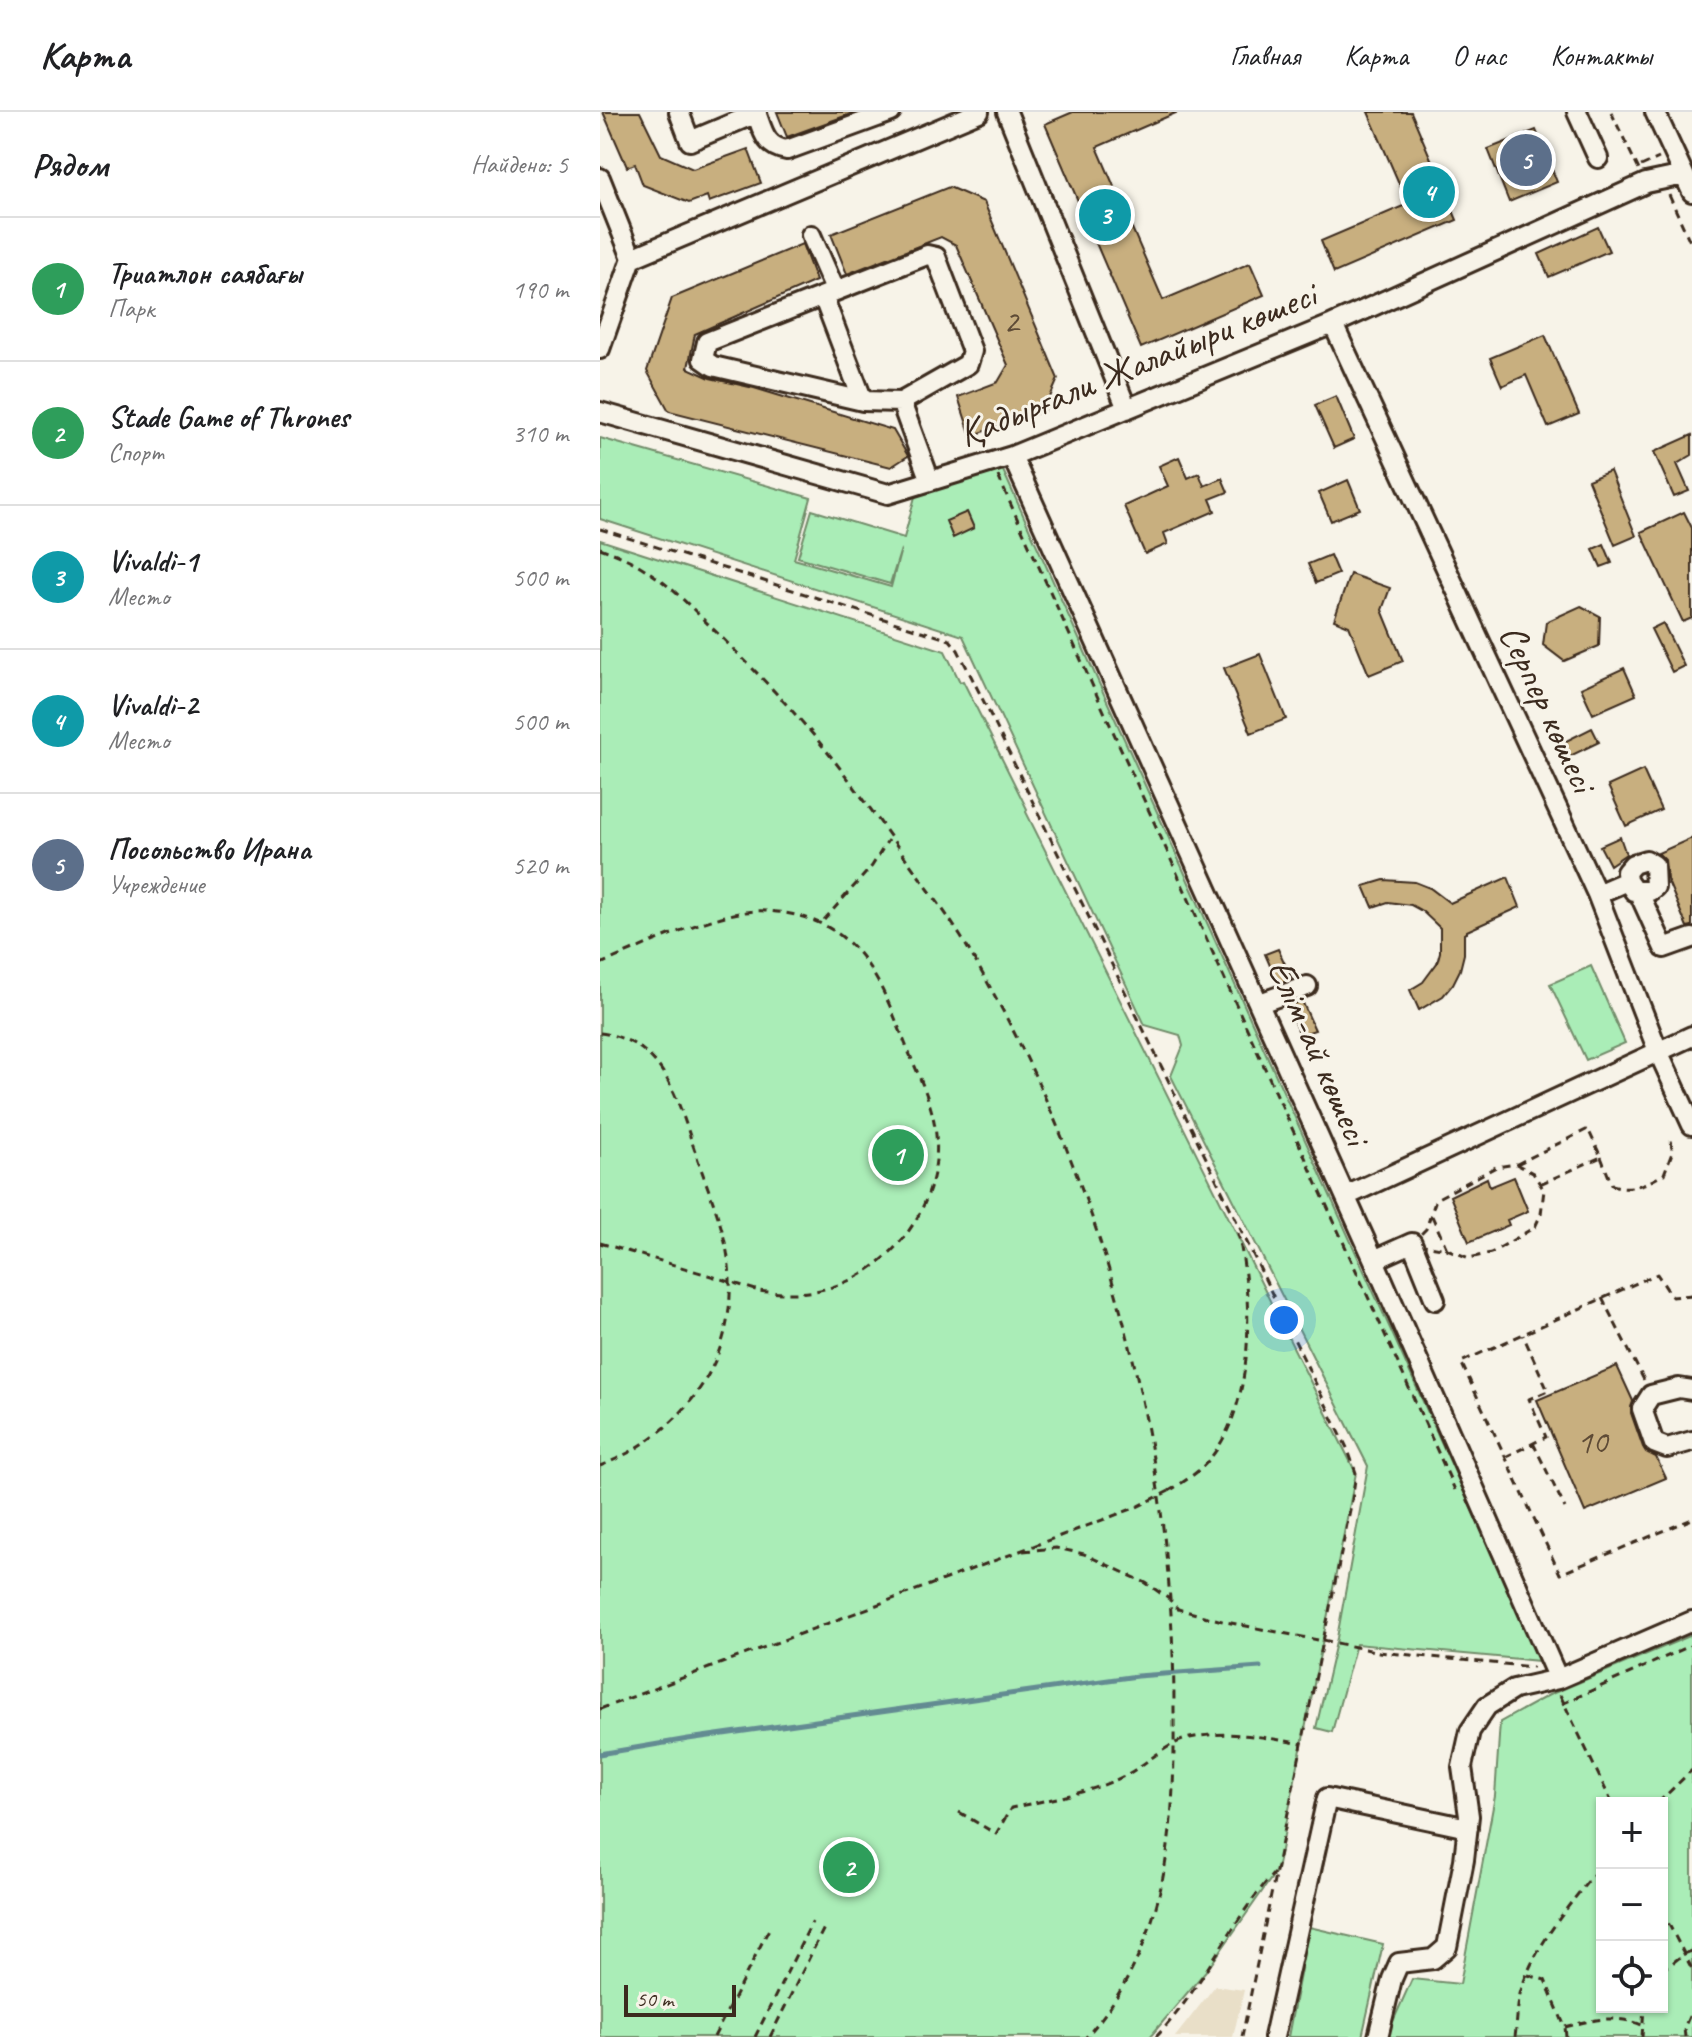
<!DOCTYPE html>
<html lang="ru">
<meta charset="utf-8">
<style>
:root{--surface:#fff;--page:#f6f6f6;--text:#202124;--muted:#757577;--line:#e0e0e0;--accent:#db2777}
body{margin:0;font-family:Caveat,sans-serif;background:var(--page);color:var(--text)}
.controls{position:absolute;right:24px;bottom:24px;display:grid;overflow:hidden;border-radius:0px;box-shadow:0 2px 6px #0004}
.controls button{width:72px;height:72px;display:grid;place-items:center;padding:0;border:0;border-bottom:2px solid var(--line);background:var(--surface);color:var(--text);font:40px sans-serif}
.scale{position:absolute;left:24px;bottom:20px;width:112px;box-sizing:border-box;padding-left:8px;border:4px solid #3b2a1e;border-top:0;font-size:22px;line-height:28px;white-space:nowrap;color:#3b2a1e;-webkit-text-stroke:6px #f7f3e8;paint-order:stroke}
.you{position:absolute;left:684px;top:1208px;width:28px;height:28px;margin:-20px;border:6px solid #fff;border-radius:50%;background:#1a73e8;box-shadow:0 0 0 12px #1a73e833}
.badge{display:grid;place-items:center;width:52px;height:52px;border-radius:50%;background:var(--accent);color:#fff;font-size:26px;font-weight:700}
.pin{position:absolute;translate:-50% -50%;border:4px solid #fff;box-shadow:0 2px 8px #0006}
.list{margin:0;padding:0;list-style:none}
h2{display:flex;justify-content:space-between;align-items:center;height:104px;margin:0;padding:0 32px;font-size:34px}
h2 small{font-size:26px;font-weight:400;color:var(--muted)}
.list li{display:grid;grid-template-columns:52px 1fr auto;gap:24px;align-items:center;box-sizing:border-box;height:144px;padding:0 32px;border-top:2px solid var(--line)}
.list b{display:block;font-size:30px;white-space:nowrap}
.list p{margin:0;font-size:26px;white-space:nowrap;color:var(--muted)}
.list em{font-size:26px;font-style:normal;color:var(--muted)}
.icon{flex:none;width:44px;height:44px;fill:none;stroke:currentColor;stroke-width:2;stroke-linecap:round;stroke-linejoin:round}
.map{position:relative;flex:none;width:1092px;height:1925px;overflow:hidden}
header{display:flex;align-items:center;gap:48px;box-sizing:border-box;height:112px;padding:0 40px;background:var(--surface);border-bottom:2px solid var(--line)}
header strong{font-size:38px}
nav{display:flex;gap:44px;margin-inline-start:auto;font-size:28px}
main{display:flex}
aside{flex:1;background:var(--surface)}
.map>svg:first-child{display:block}
.built{fill:#e9dfc8}
.green{fill:#aaedb7;stroke:#728c6a;stroke-width:2;fill-rule:evenodd}
.lines{fill:none;stroke-linecap:round;stroke-linejoin:round}
.stream{stroke:#648b92;stroke-width:5}
.building{fill:#c8af7f;stroke:#3b2a1e;stroke-width:2}
.minor-casing{stroke:#3b2a1e;stroke-width:24}
.path{stroke:#3b2a1e;stroke-width:3;stroke-dasharray:8 6;stroke-linecap:butt}
.minor{stroke:#f7f3e8;stroke-width:18}
.path-bridge{stroke:#3b2a1e;stroke-width:3;stroke-dasharray:8 6;stroke-linecap:butt}
.labels{text-anchor:middle;dominant-baseline:central;stroke-width:6;stroke-linejoin:round;paint-order:stroke}
.number-label{font-size:34px;fill:#5e4b36}
.street-label{font-size:38px;fill:#3b2a1e;stroke:#f7f3e8}
</style>
<header>
<strong>Карта</strong>
<nav><a>Главная</a><a>Карта</a><a>О нас</a><a>Контакты</a></nav>
</header>
<main>
<aside>
<h2>Рядом<small>Найдено: 5</small></h2>
<ul class="list">
<li><span class="badge" style="background:#2e9e5b">1</span><div><b>Триатлон саябағы</b><p>Парк</p></div><em>190 m</em></li>
<li><span class="badge" style="background:#2e9e5b">2</span><div><b>Stade Game of Thrones</b><p>Спорт</p></div><em>310 m</em></li>
<li><span class="badge" style="background:#0f9aa8">3</span><div><b>Vivaldi-1</b><p>Место</p></div><em>500 m</em></li>
<li><span class="badge" style="background:#0f9aa8">4</span><div><b>Vivaldi-2</b><p>Место</p></div><em>500 m</em></li>
<li><span class="badge" style="background:#5c6f8a">5</span><div><b>Посольство Ирана</b><p>Учреждение</p></div><em>520 m</em></li>
</ul>
</aside>
<div class="map">
<svg width="1092" height="1925" viewBox="0 0 1092 1925">
<rect width="100%" height="100%" fill="#f7f3e8"/>
<filter id="ink" filterUnits="userSpaceOnUse"><feTurbulence type="fractalNoise" baseFrequency=".0125" numOctaves="2"/><feDisplacementMap in="SourceGraphic" scale="16" xChannelSelector="R" yChannelSelector="G"/><feConvolveMatrix kernelMatrix="1 2 1 2 8 2 1 2 1" color-interpolation-filters="sRGB"/></filter>
<g filter="url(#ink)">
<path class="built" d="M615,1874L644,1878L633,1925H575Z"/>
<path class="green" d="M0,326L211,386L194,447L291,475L301,437L290,472L198,445L212,398L304,426L317,377L401,354L940,1549L756,1532L732,1620L716,1616L737,1526L768,1354L571,964L583,934L580,923L545,913L363,524L0,407Z
M0,428L345,539L360,570L363,569L427,697L426,700L756,1361L677,1758L610,1854L550,1925H0Z
M991,854L1025,931L986,948L950,872Z
M1092,1523V1925H786L812,1867L860,1872L895,1684L900,1610L949,1583ZM1002,1691H1062V1895H1002Z
M709,1815L783,1832L762,1925H688Z"/>
<g class="lines">
<path class="stream" d="M0,1642L88,1627L537,1564L660,1555"/>
</g>
<path class="building" d="M3,0H40L61,43L93,57L148,37L161,71L109,90L107,84L89,91L43,73L35,52L27,55Z
M177,0H256L187,25Z
M473,0H578L497,35L563,188L650,151L664,183L541,236L445,12Z
M768,0H811L857,108L734,161L721,129L808,92Z
M936,18L957,70L909,90L888,37Z
M349,75L384,90L458,267L444,299L371,324L358,285L398,270L408,253L356,133L341,125L247,162L231,122Z
M998,115L1009,139L949,165L939,142Z
M202,132L216,169L95,222L88,256L110,266L154,276L293,318L308,344L291,355L69,299L47,259L72,186Z
M945,223L979,302L948,315L926,263L902,274L890,246Z
M736,284L754,327L734,336L715,293Z
M1092,323V343L1077,352L1089,379L1074,385L1054,340Z
M579,345L588,366L599,361L604,374L622,366L628,380L610,387L615,399L564,421L568,432L545,442L524,394L568,374L559,354Z
M1010,359L1036,424L1015,433L988,368Z
M748,368L760,397L731,409L719,381Z
M367,400L374,416L353,426L346,409Z
M1084,400L1092,416V506L1083,510L1041,420Z
M1004,432L1012,451L1001,455L993,437Z
M730,443L738,462L716,471L708,452Z
M750,462L790,476L782,498L803,549L769,563L749,514L734,508Z
M981,494L1000,504L999,534L964,549L943,533L946,510Z
M1063,511L1084,554L1072,560L1051,517Z
M660,542L686,607L651,621L624,556Z
M1024,556L1036,583L993,602L981,576Z
M992,616L999,630L964,647L958,633Z
M1043,658L1061,698L1026,714L1008,674Z
M1020,725L1026,742L1010,753L1000,734Z
M1092,726V814L1087,815L1067,767L1065,748L1058,741Z
M908,765L920,795L867,819V821L864,822V842L860,858L853,872L843,884L819,898L810,878L823,870L837,851L840,840V816L822,799L811,793L788,790L773,795L764,774L784,768L815,770L830,776L850,791Z
M678,837L692,867L678,872L665,842Z
M702,889L715,918L700,923L688,894Z
M914,1065L928,1099L907,1108L909,1113L869,1130L850,1084L887,1066L890,1075Z
M1017,1254L1033,1289L1031,1301L1043,1335L1046,1340L1056,1345L1066,1366L985,1400L937,1288Z"/>
<g class="lines">
<defs>
<path id="minor" d="M79,0L90,29L157,1
M156,0C163,19 165,35 187,38L291,0
M407,0L527,297
M977,0L998,46
M1055,0L1092,80
M0,66L32,146L0,237
M211,123L235,178
M327,143L336,145L372,239L368,252L301,290L263,289L223,184Z
M32,146L379,0
M223,184L107,230L103,247L113,254L263,289
M733,212L997,782L1058,939L1092,1013
M301,290L330,369
M0,300L288,382L412,344L733,212L1046,71L1084,63
M412,344L774,1148L958,1567
M1039,781L1064,836L1092,826
M997,782L1027,769L1026,760L1033,752L1046,748L1054,753L1055,775L1050,779H1034L1027,769
M660,891L707,874
M746,1084L1092,924
M774,1148L812,1131L835,1188
M1092,1278L1079,1276L1051,1283L1042,1297L1054,1331L1067,1336L1092,1329
M674,1925L727,1686L868,1716
M778,1925L792,1867L799,1851L833,1847L847,1835L864,1748L869,1704L862,1655L870,1619L887,1594L914,1577L958,1567L1092,1509"/>
</defs>
<use href="#minor" class="minor-casing"/>
<path class="path" d="M1011,0L1039,58
M1041,54L1059,46
M1069,83L1092,134
M398,364L855,1378
M0,417L350,528L358,538L390,602L748,1338L756,1361L752,1388L642,1925
M0,436C16,442 32,448 46,458C70,473 90,494 110,514C145,548 178,582 210,619C243,658 273,700 302,741C322,769 343,796 361,825C501,1055 574,1328 574,1597C575,1716 570,1831 486,1925
M224,808L272,754L288,728
M0,852C44,835 120,796 166,799C254,804 277,860 305,931C317,961 333,990 336,1023C342,1083 303,1145 248,1169C220,1182 188,1183 159,1179
M0,921C66,929 78,991 96,1042C108,1079 125,1115 129,1154C139,1247 84,1321 0,1354
M1001,1045L1012,1073C1032,1079 1047,1072 1064,1062L1072,1041L1071,1024
M916,1052L933,1061L944,1078L941,1102L935,1115L891,1141L869,1146L847,1137L812,1131L826,1117L836,1087L896,1055Z
M917,1052L988,1017L1001,1045L940,1072
M832,1104L847,1137
M0,1131L108,1163
M1092,1183L1072,1185L1057,1162L861,1250L960,1462L1092,1407
M1002,1186L1044,1268
M933,1331L965,1396
M905,1345L946,1325L929,1287L948,1279L923,1223
M569,1379C583,1370 597,1362 608,1349C656,1293 653,1188 638,1121
M423,1439L456,1436L484,1442L546,1471L569,1487L578,1497L626,1510L718,1528
M723,1528L779,1540L933,1555
M960,1583L1012,1691
M962,1592L1092,1533
M0,1597L537,1395
M1058,1691L1092,1658
M359,1700L396,1722L411,1696C450,1687 493,1681 528,1662C547,1651 565,1633 586,1627C623,1617 665,1625 702,1632
M1062,1799L1092,1857
M1062,1859L1084,1842L1092,1839
M928,1863L945,1868L965,1915L966,1925
M965,1915C992,1908 1015,1902 1042,1913
M114,1925L170,1815
M155,1925L212,1810
M170,1925L224,1816
M556,1925C603,1876 629,1811 674,1761
M915,1925C917,1911 917,1896 920,1882C932,1836 973,1788 1002,1752
M1042,1925L1044,1895
M1085,1925L1084,1916L1092,1898"/>
<use href="#minor" class="minor"/>
<path class="path-bridge" d="M108,1163L159,1179
M537,1395L569,1379"/>
</g>
</g>
<g class="labels">
<g class="number-label">
<text x="411" y="208">2</text>
<text x="992" y="1329">10</text>
</g>
<g class="street-label">
<text transform="translate(537 252) rotate(-22)">Қадырғали Жалайыри көшесі</text>
<text transform="translate(948 596) rotate(65)">Серпер көшесі</text>
<text transform="translate(719 940) rotate(66)">Елім-ай көшесі</text>
</g>
</g>
</svg>
<div class="controls">
<button>+</button>
<button>−</button>
<button><svg class="icon" aria-label="locate" viewBox="0 0 24 24"><circle cx="12" cy="12" r="6"/><path d="M12 2v4M12 18v4M2 12h4M18 12h4"/></svg></button>
</div>
<div class="scale">50 m</div>
<div class="you"></div>
<div class="pin badge" style="left:298px;top:1043px;background:#2e9e5b">1</div>
<div class="pin badge" style="left:249px;top:1755px;background:#2e9e5b">2</div>
<div class="pin badge" style="left:505px;top:103px;background:#0f9aa8">3</div>
<div class="pin badge" style="left:829px;top:80px;background:#0f9aa8">4</div>
<div class="pin badge" style="left:926px;top:48px;background:#5c6f8a">5</div>
</div>
</main>
